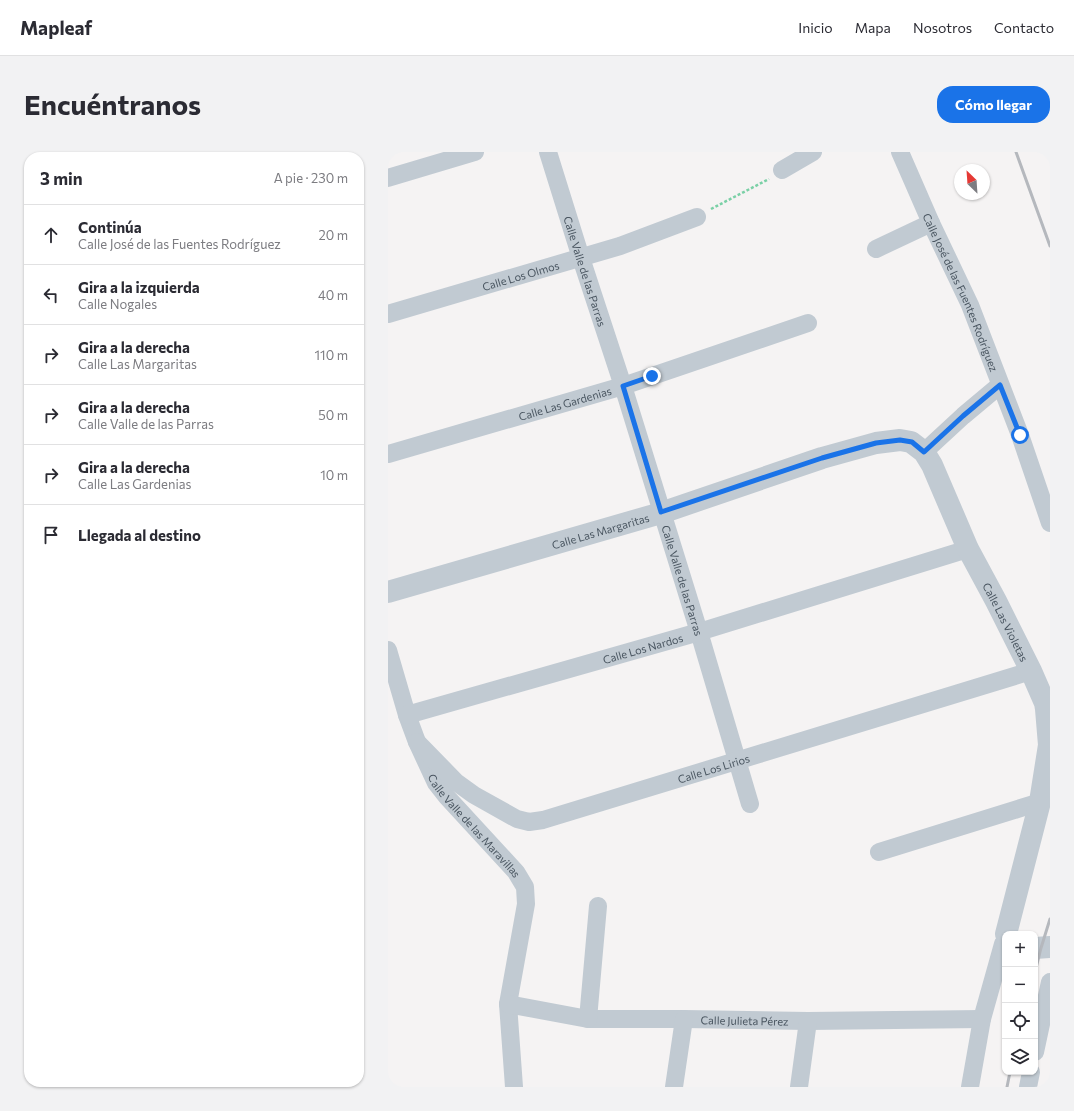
<!DOCTYPE html>
<html lang="es">
<meta charset="utf-8">
<style>
:root{--surface:#fff;--page:#f2f2f3;--text:#2b2b33;--muted:#7c7c81;--line:#e1e1e2;--accent:#1a73e8}
body{margin:0;font-family:Commissioner,sans-serif;background:var(--page);color:var(--text)}
.controls{position:absolute;right:12px;bottom:12px;display:grid;overflow:hidden;border-radius:8px;box-shadow:0 1px 3px #0004}
.controls button{width:36px;height:36px;display:grid;place-items:center;padding:0;border:0;border-bottom:1px solid var(--line);background:var(--surface);color:var(--text);font:20px sans-serif}
.compass{position:absolute;left:566px;top:12px;width:36px;height:36px;border-radius:50%;background:var(--surface);box-shadow:0 1px 3px #0004;rotate:335deg}
.stop{position:absolute;width:12px;height:12px;margin:-9px;border:3px solid #1a73e8;border-radius:50%;background:#fff}
.stop.end{background:#1a73e8;border-color:#fff;box-shadow:0 1px 4px #0008}
.list{margin:0;padding:0;list-style:none}
h2{display:flex;justify-content:space-between;align-items:center;height:52px;margin:0;padding:0 16px;font-size:17px}
h2 small{font-size:13px;font-weight:400;color:var(--muted)}
.list li{display:grid;grid-template-columns:26px 1fr auto;gap:12px;align-items:center;box-sizing:border-box;height:60px;padding:0 16px;border-top:1px solid var(--line)}
.list b{display:block;font-size:15px;white-space:nowrap}
.list p{margin:0;font-size:13px;white-space:nowrap;color:var(--muted)}
.list em{font-size:13px;font-style:normal;color:var(--muted)}
.icon{flex:none;width:22px;height:22px;fill:none;stroke:currentColor;stroke-width:2;stroke-linecap:round;stroke-linejoin:round}
.map{position:relative;flex:none;width:662px;height:935px;overflow:hidden;border-radius:16px}
header{display:flex;align-items:center;gap:24px;box-sizing:border-box;height:56px;padding:0 20px;background:var(--surface);border-bottom:1px solid var(--line)}
header strong{font-size:19px}
nav{display:flex;gap:22px;margin-inline-start:auto;font-size:14px}
.intro{display:flex;align-items:center;justify-content:space-between;box-sizing:border-box;height:96px;padding:0 24px}
h1{margin:0;font-size:28px}
.button{padding:10px 18px;border-radius:16px;background:var(--accent);color:#fff;font-size:14px;font-weight:700}
main{display:flex;gap:24px;padding:0 24px}
aside{flex:1;background:var(--surface);border-radius:16px;box-shadow:0 1px 3px #0004}
.map>svg:first-child{display:block}
.lines{fill:none;stroke-linecap:round;stroke-linejoin:round}
.path{stroke:#7ad0a6;stroke-width:2.5;stroke-dasharray:3 2;stroke-linecap:butt}
.minor{stroke:#c1cad2;stroke-width:18}
.tertiary{stroke:#c1cad2;stroke-width:22}
.rail{stroke:#b5b8bd;stroke-width:3}
.route{stroke:#1a73e8;stroke-width:5}
.labels{text-anchor:middle;dominant-baseline:central;stroke-width:3.5;stroke-linejoin:round;paint-order:stroke}
.street-label{font-size:11px;fill:#4a5661;stroke:#fff}
</style>
<header>
<strong>Mapleaf</strong>
<nav><a>Inicio</a><a>Mapa</a><a>Nosotros</a><a>Contacto</a></nav>
</header>
<div class="intro"><h1>Encuéntranos</h1><a class="button">Cómo llegar</a></div>
<main>
<aside>
<h2>3 min<small>A pie · 230 m</small></h2>
<ul class="list">
<li><svg class="icon" aria-label="ahead" viewBox="0 0 24 24"><path d="M12 20V5M6 11l6-6 6 6"/></svg><div><b>Continúa</b><p>Calle José de las Fuentes Rodríguez</p></div><em>20 m</em></li>
<li><svg class="icon" aria-label="left" viewBox="0 0 24 24"><path d="M17 20v-9H6M10 6l-5 5 5 5"/></svg><div><b>Gira a la izquierda</b><p>Calle Nogales</p></div><em>40 m</em></li>
<li><svg class="icon" aria-label="right" viewBox="0 0 24 24"><path d="M7 20v-9h11M14 6l5 5-5 5"/></svg><div><b>Gira a la derecha</b><p>Calle Las Margaritas</p></div><em>110 m</em></li>
<li><svg class="icon" aria-label="right" viewBox="0 0 24 24"><path d="M7 20v-9h11M14 6l5 5-5 5"/></svg><div><b>Gira a la derecha</b><p>Calle Valle de las Parras</p></div><em>50 m</em></li>
<li><svg class="icon" aria-label="right" viewBox="0 0 24 24"><path d="M7 20v-9h11M14 6l5 5-5 5"/></svg><div><b>Gira a la derecha</b><p>Calle Las Gardenias</p></div><em>10 m</em></li>
<li><svg class="icon" aria-label="arrive" viewBox="0 0 24 24"><path d="M6 21V4h12l-3 4 3 4H6"/></svg><div><b>Llegada al destino</b></div></li>
</ul>
</aside>
<div class="map">
<svg width="662" height="935" viewBox="0 0 662 935">
<rect width="100%" height="100%" fill="#f5f3f3"/>
<g class="lines">
<path class="path" d="M323,57L381,27"/>
<g class="minor">
<path id="s1" d="M160,0L193,106L235,234L311,480L362,652"/>
<path id="s2" d="M512,0L543,71L582,153L632,283L662,371"/>
<path d="M394,18L425,0"/>
<path d="M0,26L87,0"/>
<path d="M488,97L543,71"/>
<path id="s3" d="M0,162L232,94L309,65"/>
<path d="M536,300L575,264L612,233"/>
<path id="s4" d="M0,302L235,234L420,171"/>
<path id="s5" d="M0,498L19,563L29,590L48,631L59,645L128,720L137,735L138,752L120,852L126,935"/>
<path id="s6" d="M19,563L311,480L580,397"/>
<path id="s7" d="M29,590L68,630L86,643L129,667L141,670L155,668L643,519"/>
<path d="M491,700L652,650"/>
<path id="s8" d="M120,852L200,867H296L420,869L594,867"/>
<path d="M200,867L210,754"/>
<path d="M647,900L662,830"/>
<path d="M286,935L296,867"/>
<path d="M411,935L420,869"/>
<path d="M582,935L594,867L615,792"/>
<path d="M640,935L643,920"/>
</g>
<g class="tertiary">
<path id="s9" d="M0,440L273,361L434,306L488,291L512,288L523,290L536,300L544,313L580,397L608,449L643,519L657,551L658,557L661,593L652,650L618,782"/>
<path d="M647,796L662,795"/>
</g>
<path class="rail" d="M628,0L662,94
M647,820L653,796L662,767
M619,935L622,920"/>
</g>
<g class="lines">
<path class="route" d="M264,224L235,234L273,360L434,306L488,291L512,288L524,290L536,300L575,264L612,233L632,283"/>
</g>
<g class="labels">
<g class="street-label">
<text stroke="none"><textPath href="#s1" startOffset="125">Calle Valle de las Parras</textPath></text>
<text stroke="none"><textPath href="#s3" startOffset="138">Calle Los Olmos</textPath></text>
<text stroke="none"><textPath href="#s2" startOffset="153">Calle José de las Fuentes Rodríguez</textPath></text>
<text stroke="none"><textPath href="#s4" startOffset="184">Calle Las Gardenias</textPath></text>
<text stroke="none"><textPath href="#s9" startOffset="221">Calle Las Margaritas</textPath></text>
<text stroke="none"><textPath href="#s1" startOffset="449">Calle Valle de las Parras</textPath></text>
<text stroke="none"><textPath href="#s9" startOffset="751">Calle Las Violetas</textPath></text>
<text stroke="none"><textPath href="#s6" startOffset="245">Calle Los Nardos</textPath></text>
<text stroke="none"><textPath href="#s7" startOffset="332">Calle Los Lirios</textPath></text>
<text stroke="none"><textPath href="#s5" startOffset="199">Calle Valle de las Maravillas</textPath></text>
<text stroke="none"><textPath href="#s8" startOffset="238">Calle Julieta Pérez</textPath></text>
</g>
</g>
</svg>
<div class="controls">
<button>+</button>
<button>−</button>
<button><svg class="icon" aria-label="locate" viewBox="0 0 24 24"><circle cx="12" cy="12" r="6"/><path d="M12 2v4M12 18v4M2 12h4M18 12h4"/></svg></button>
<button><svg class="icon" aria-label="layers" viewBox="0 0 24 24"><path d="M12 4l9 5-9 5-9-5zM3 14l9 5 9-5"/></svg></button>
</div>
<svg class="compass" viewBox="-18 -18 36 36"><path d="M0-13l5 13h-10z" fill="#e53935"/><path d="M0 13l5-13h-10z" fill="#7c7c81"/></svg>
<div class="stop" style="left:632px;top:283px"></div>
<div class="stop end" style="left:264px;top:224px"></div>
</div>
</main>
